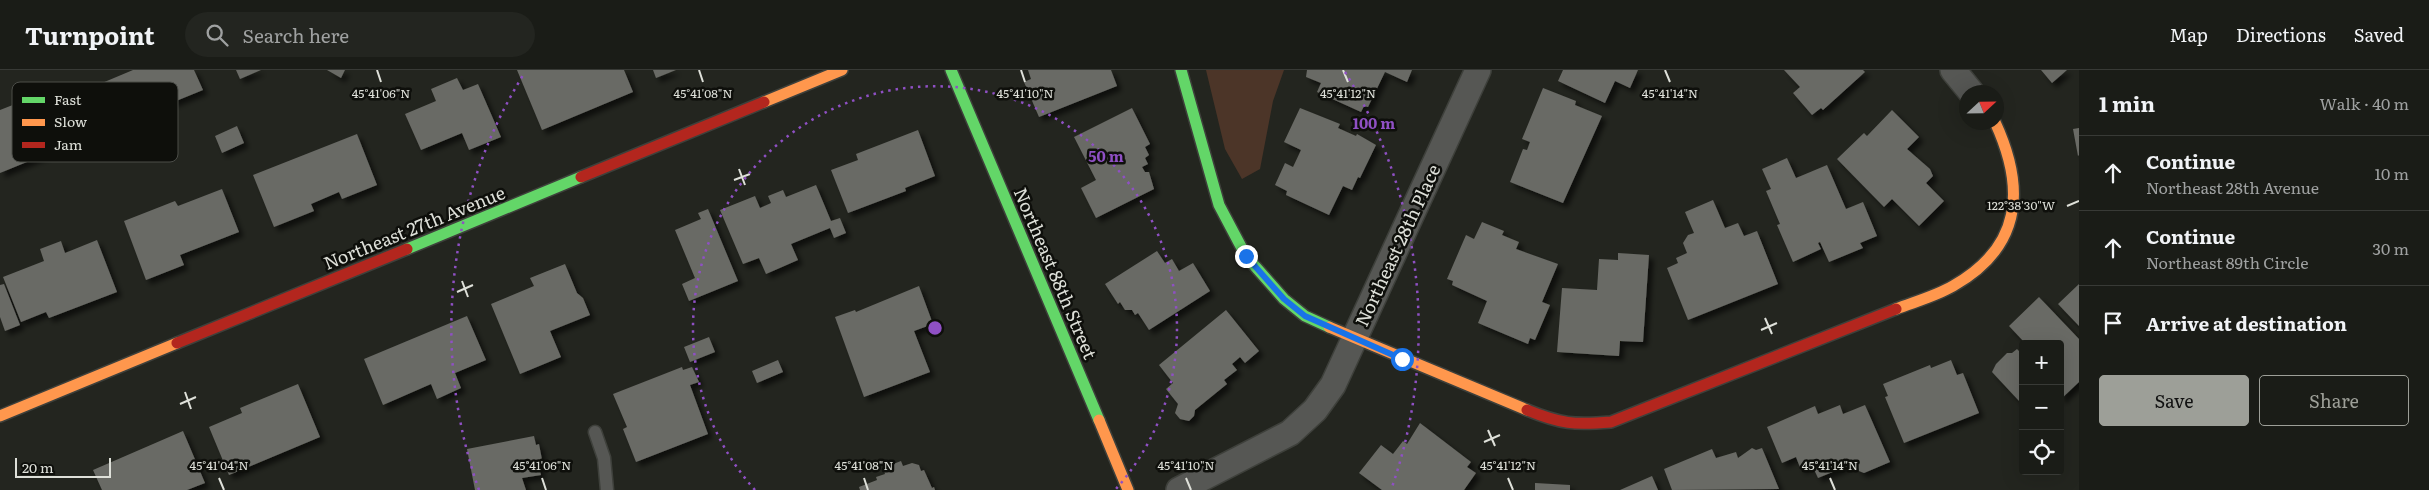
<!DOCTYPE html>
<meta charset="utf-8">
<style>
:root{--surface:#1a1c17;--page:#232520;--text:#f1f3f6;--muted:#9fa1a1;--line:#383a36;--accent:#9d9f98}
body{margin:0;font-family:Literata,serif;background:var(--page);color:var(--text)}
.controls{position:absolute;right:15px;bottom:15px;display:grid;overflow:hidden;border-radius:5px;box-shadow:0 5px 20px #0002}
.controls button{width:45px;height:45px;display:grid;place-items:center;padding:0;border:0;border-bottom:1px solid var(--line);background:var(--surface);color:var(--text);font:25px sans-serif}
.compass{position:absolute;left:1959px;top:15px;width:45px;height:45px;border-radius:50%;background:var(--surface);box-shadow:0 5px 20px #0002;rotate:68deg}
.scale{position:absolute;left:15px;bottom:12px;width:96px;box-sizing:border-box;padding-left:5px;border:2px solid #dee0d9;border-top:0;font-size:14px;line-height:18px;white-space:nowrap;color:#dee0d9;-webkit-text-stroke:4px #0e0f0b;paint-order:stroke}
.stop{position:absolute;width:15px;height:15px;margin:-11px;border:4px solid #1a73e8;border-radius:50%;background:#fff}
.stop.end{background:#1a73e8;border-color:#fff;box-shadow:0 1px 5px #0008}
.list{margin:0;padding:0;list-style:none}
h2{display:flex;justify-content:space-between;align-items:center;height:65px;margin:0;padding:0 20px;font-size:21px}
h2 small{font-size:16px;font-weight:400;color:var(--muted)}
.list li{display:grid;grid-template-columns:32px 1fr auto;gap:15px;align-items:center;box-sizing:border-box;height:75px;padding:0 20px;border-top:1px solid var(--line)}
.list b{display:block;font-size:19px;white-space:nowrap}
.list p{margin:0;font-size:16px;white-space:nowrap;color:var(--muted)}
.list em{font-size:16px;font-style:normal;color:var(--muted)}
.actions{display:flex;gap:10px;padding:15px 20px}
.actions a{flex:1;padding:11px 0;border:1px solid var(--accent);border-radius:5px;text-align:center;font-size:18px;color:var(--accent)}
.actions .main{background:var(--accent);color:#111}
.icon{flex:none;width:28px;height:28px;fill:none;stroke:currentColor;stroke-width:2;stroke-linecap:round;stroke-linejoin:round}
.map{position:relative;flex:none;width:2079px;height:420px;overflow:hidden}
header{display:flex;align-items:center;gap:30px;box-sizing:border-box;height:70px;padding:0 25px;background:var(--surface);border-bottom:1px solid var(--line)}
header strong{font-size:24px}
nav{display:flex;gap:28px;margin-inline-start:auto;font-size:18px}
.search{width:350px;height:45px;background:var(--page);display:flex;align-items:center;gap:12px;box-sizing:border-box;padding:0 18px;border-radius:28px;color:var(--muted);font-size:19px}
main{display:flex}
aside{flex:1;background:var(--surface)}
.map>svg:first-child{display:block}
.green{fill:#4c3528}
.building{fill:#696a65;filter:url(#shadow)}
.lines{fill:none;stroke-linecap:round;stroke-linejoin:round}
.lane-casing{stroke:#3e403b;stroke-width:15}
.street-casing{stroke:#3e403b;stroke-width:28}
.fast-casing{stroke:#3e403b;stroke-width:14}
.slow-casing{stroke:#3e403b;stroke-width:14}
.jam-casing{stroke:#3e403b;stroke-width:14}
.lane{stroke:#565754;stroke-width:12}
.street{stroke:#565754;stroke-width:25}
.fast{stroke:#63d668;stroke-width:11}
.slow{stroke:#ff974d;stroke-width:11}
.jam{stroke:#b3261e;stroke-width:11}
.route{stroke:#1a73e8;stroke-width:6}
.ticks{fill:none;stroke:#dee0d9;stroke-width:2}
.ring{fill:none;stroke:#8f50c4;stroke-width:2.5;stroke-dasharray:2.5 5}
.labels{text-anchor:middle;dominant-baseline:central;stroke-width:5;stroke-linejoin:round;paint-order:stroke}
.street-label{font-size:18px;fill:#dee0d9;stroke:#0e0f0b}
.key{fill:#0e0f0b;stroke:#4c4e49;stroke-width:1}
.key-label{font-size:14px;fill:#dee0d9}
.ticks-label{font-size:12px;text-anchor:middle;fill:#dee0d9;stroke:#0e0f0b;stroke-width:5;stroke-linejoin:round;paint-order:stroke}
.centre{fill:#8f50c4;stroke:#0e0f0b;stroke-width:2.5}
.ring-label{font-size:15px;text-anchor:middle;font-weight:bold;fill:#8f50c4;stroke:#0e0f0b;stroke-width:5;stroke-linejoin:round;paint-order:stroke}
</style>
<header>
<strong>Turnpoint</strong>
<div class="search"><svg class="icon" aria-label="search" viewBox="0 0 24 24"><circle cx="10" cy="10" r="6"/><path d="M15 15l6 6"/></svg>Search here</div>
<nav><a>Map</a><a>Directions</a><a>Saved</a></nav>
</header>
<main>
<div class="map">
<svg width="2079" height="420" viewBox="0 0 2079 420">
<defs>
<filter id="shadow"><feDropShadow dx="4.5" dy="4.5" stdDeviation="2.5" flood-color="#0009"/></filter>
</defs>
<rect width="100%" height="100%" fill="#23251f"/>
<path class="green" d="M1206,0H1284L1273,31L1260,99L1242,109L1225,79Z"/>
<path class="building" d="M133,0H194L203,20L100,62L83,21Z
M236,0H261L240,9Z
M327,0H345L341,8Z
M517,0H624L633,22L542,60Z
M653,0H676L656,8Z
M1028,0H1111L1117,16L1039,47L1024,12L1031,9Z
M1307,0H1412L1407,12L1385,2L1368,37L1364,36L1361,42L1317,22L1321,13L1306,7Z
M1563,0H1638L1630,18L1615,11L1605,33L1558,11Z
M1784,0H1863L1865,2L1823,40L1821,38L1812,45L1793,23L1800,17Z
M2041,0H2067L2052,13Z
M457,8L463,20L478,14L501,67L469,80L462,63L421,80L405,44L436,31L431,19Z
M1543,18L1576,31L1575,35L1602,46L1563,133L1510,112L1523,79L1527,80L1530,72L1522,69Z
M51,20L73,73L0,103V40Z
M1132,38L1150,74L1145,77L1149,85L1145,88L1148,94L1142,97L1145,102H1149L1154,119L1096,148L1081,118L1096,110L1074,67Z
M1300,38L1340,54L1338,58L1356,66L1357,64L1376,75L1360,108L1358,107L1352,120L1343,116L1329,145L1286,125L1287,121L1275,115L1285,93L1293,97L1301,80L1284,72Z
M1892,40L1919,67L1907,79L1930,99L1933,106L1926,113L1944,131L1919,156L1892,129L1884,137L1837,89L1864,63L1867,66Z
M237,56L244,73L222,83L215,66Z
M2079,58V85L2078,86L2073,59Z
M918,60L935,106L905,118L906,121L848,143L831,100L858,90L856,84Z
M357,64L377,115L342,129L339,122L311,134L314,141L274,157L253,105Z
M1787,88L1796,108L1827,95L1846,139L1863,132L1877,166L1860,173L1863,178L1829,192L1820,172L1818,173L1821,179L1793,192L1777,155L1780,154L1766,121L1771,119L1762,99Z
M816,115L831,151L840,148L846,163L834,168L830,158L791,174L798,190L766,204L759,188L743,194L720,140L755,126L760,138L771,133L768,126L783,120L786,127Z
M222,119L239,162L180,185L184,195L146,210L124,151L175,131L178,136Z
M1713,130L1725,158L1738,153L1744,166L1757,161L1778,214L1688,250L1667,198L1678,193L1676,188L1687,183L1683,173L1688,165L1694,163L1685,142Z
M708,139L738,211L689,231L682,214L695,208L675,160L701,149L698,143Z
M1482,152L1504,161L1502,165L1519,172L1516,179L1558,194L1542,232L1550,235L1535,270L1530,268L1528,274L1478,253L1487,231L1452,215L1453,211L1447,209L1466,165L1474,169Z
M97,170L117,222L49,248L46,242L21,252L3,207L44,191L40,179L61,171L65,183Z
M1157,181L1165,193L1172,189L1179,201L1193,193L1210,221L1149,260L1138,243L1135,245L1132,240H1125L1120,232L1118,234L1105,214Z
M1618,183L1649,185L1643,272L1620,271L1619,286L1557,282L1562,218L1597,220L1599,189L1618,190Z
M565,194L577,223L583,228L590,245L550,261L561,287L520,304L491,234L534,216L530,208Z
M4,214L20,255L5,261L0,247V215Z
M2079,214V256L2058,234Z
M919,216L933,254L914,261L930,302L864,327L835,247L855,240L856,242Z
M2039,227L2079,269V312L2060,330V274H2026L2009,256Z
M1226,240L1259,281L1245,293L1240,287L1232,294L1237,300L1224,310L1227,314L1195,340L1194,346L1189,351L1180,349L1175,343L1178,334L1166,319L1173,313L1159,295Z
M467,246L486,290L455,303L461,318L437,329L431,314L383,335L364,289Z
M709,267L715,282L690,292L684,277Z
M2017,279L2023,285V329L2020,332L1992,302L1996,294L2007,283H2012Z
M778,290L783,302L757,313L752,301Z
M1951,290L1957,305L1963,303L1979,343L1904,373L1885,327L1888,326L1883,314L1930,295L1931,298Z
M682,297L683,300L692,297L699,312L690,315L708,364L636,392L623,359L627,357L613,324Z
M298,314L320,367L229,405L209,357L242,343L240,338Z
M1840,335L1843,344L1865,335L1890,392L1864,403L1859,401L1857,395L1853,397L1852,394L1818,408L1812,395L1801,400L1796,387L1782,393L1767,357L1815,336L1818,344Z
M1420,353L1471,392L1467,397L1476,403L1464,420H1382L1359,403L1381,375L1393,384L1403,371L1407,374Z
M183,361L205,413L187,420H102L93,400Z
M534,366L536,375L539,374L543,395L539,396L541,405L522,408L526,420H475L467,379Z
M1752,378L1756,380L1762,378L1779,419L1672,420L1664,399L1712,379L1716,388L1736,382L1738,388Z
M901,391L903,396L912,393L919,395L921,401L924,400L932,418L934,417L935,420H860L859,417L877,410L876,407L885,404L883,398Z
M1652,406L1658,420H1620Z
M1535,413L1570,415V420H1535Z"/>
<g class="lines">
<defs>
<path id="lane" d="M595,362L604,388L607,420"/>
<path id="street" d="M1953,0L1971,22
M1179,420L1290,363L1315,340L1333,315L1478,0"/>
<path id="fast" d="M951,0L1099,350
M1181,0L1219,135L1246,186L1284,229L1305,246L1329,257
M407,179L581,107"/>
<path id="slow" d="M764,32L842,0
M1896,239C1914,232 1936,226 1953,216C2022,177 2026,119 1995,52
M1329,257L1527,340
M0,346L177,273
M1099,350L1128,420"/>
<path id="jam" d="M581,107L764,32
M177,273L407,179
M1527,340C1561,354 1574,355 1611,352L1896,239"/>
</defs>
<use href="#lane" class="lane-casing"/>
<use href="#street" class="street-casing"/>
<use href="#fast" class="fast-casing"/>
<use href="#slow" class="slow-casing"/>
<use href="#jam" class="jam-casing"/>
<use href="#lane" class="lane"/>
<use href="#street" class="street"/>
<use href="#fast" class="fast"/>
<use href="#slow" class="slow"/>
<use href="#jam" class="jam"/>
</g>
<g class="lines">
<path class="route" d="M1246,186L1284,229L1305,246L1402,289"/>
</g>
<path class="ticks" d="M377,0L381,12M699,0L703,12M1021,0L1025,12M1343,0L1348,12M1665,0L1670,12M739,99L745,115M734,110L750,104M2067,136L2079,131M462,211L468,227M457,222L473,215M1765,248L1772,264M1761,260L1777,253M185,322L191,339M180,334L196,327M1488,360L1495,376M1484,372L1500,365M219,408L224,420M542,408L546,420M864,408L868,420M1186,408L1191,420M1508,408L1513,420M1830,408L1835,420"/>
<g class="ring">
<path d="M755 420A242 242 0 1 1 1115 420"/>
<path d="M479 420A484 484 0 0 1 525 2M1345 2A484 484 0 0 1 1391 420"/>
</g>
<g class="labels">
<g class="street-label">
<text transform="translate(414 157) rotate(-22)">Northeast 27th Avenue</text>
<text transform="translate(1397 175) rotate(-65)">Northeast 28th Place</text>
<text transform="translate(1056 203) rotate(67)">Northeast 88th Street</text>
</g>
</g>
<rect x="12" y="12" width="166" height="80" rx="8" class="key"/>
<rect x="22" y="27" width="23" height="6" fill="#63d668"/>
<rect x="22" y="49" width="23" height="7" fill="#ff974d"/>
<rect x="22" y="72" width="23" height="6" fill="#b3261e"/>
<g class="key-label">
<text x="54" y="35">Fast</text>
<text x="54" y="57">Slow</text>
<text x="54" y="80">Jam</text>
</g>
<g class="ticks-label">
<text x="381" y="28">45°41'06"N</text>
<text x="703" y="28">45°41'08"N</text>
<text x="1025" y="28">45°41'10"N</text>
<text x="1348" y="28">45°41'12"N</text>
<text x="1670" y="28">45°41'14"N</text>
<text x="2021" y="140">122°38'30"W</text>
<text x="219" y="400">45°41'04"N</text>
<text x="542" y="400">45°41'06"N</text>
<text x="864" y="400">45°41'08"N</text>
<text x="1186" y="400">45°41'10"N</text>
<text x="1508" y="400">45°41'12"N</text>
<text x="1830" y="400">45°41'14"N</text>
</g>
<circle cx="935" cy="258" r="8" class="centre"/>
<g class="ring-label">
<text x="1374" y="59">100 m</text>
<text x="1106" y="92">50 m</text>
</g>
</svg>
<div class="controls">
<button>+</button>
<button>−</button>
<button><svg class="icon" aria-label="locate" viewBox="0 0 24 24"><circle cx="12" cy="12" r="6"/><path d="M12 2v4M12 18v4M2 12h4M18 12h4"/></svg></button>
</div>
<svg class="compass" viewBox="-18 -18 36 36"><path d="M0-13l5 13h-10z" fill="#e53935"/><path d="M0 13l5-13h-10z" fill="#9fa1a1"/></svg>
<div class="scale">20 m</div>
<div class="stop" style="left:1402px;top:289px"></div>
<div class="stop end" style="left:1246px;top:186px"></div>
</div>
<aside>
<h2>1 min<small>Walk · 40 m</small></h2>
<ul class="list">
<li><svg class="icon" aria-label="ahead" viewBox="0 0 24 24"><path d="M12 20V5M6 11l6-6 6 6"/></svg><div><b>Continue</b><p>Northeast 28th Avenue</p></div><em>10 m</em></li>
<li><svg class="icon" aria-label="ahead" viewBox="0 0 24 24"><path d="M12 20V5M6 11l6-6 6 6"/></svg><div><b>Continue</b><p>Northeast 89th Circle</p></div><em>30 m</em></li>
<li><svg class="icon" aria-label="arrive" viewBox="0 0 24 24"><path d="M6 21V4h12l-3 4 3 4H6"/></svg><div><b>Arrive at destination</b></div></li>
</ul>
<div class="actions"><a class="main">Save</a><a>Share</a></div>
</aside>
</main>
